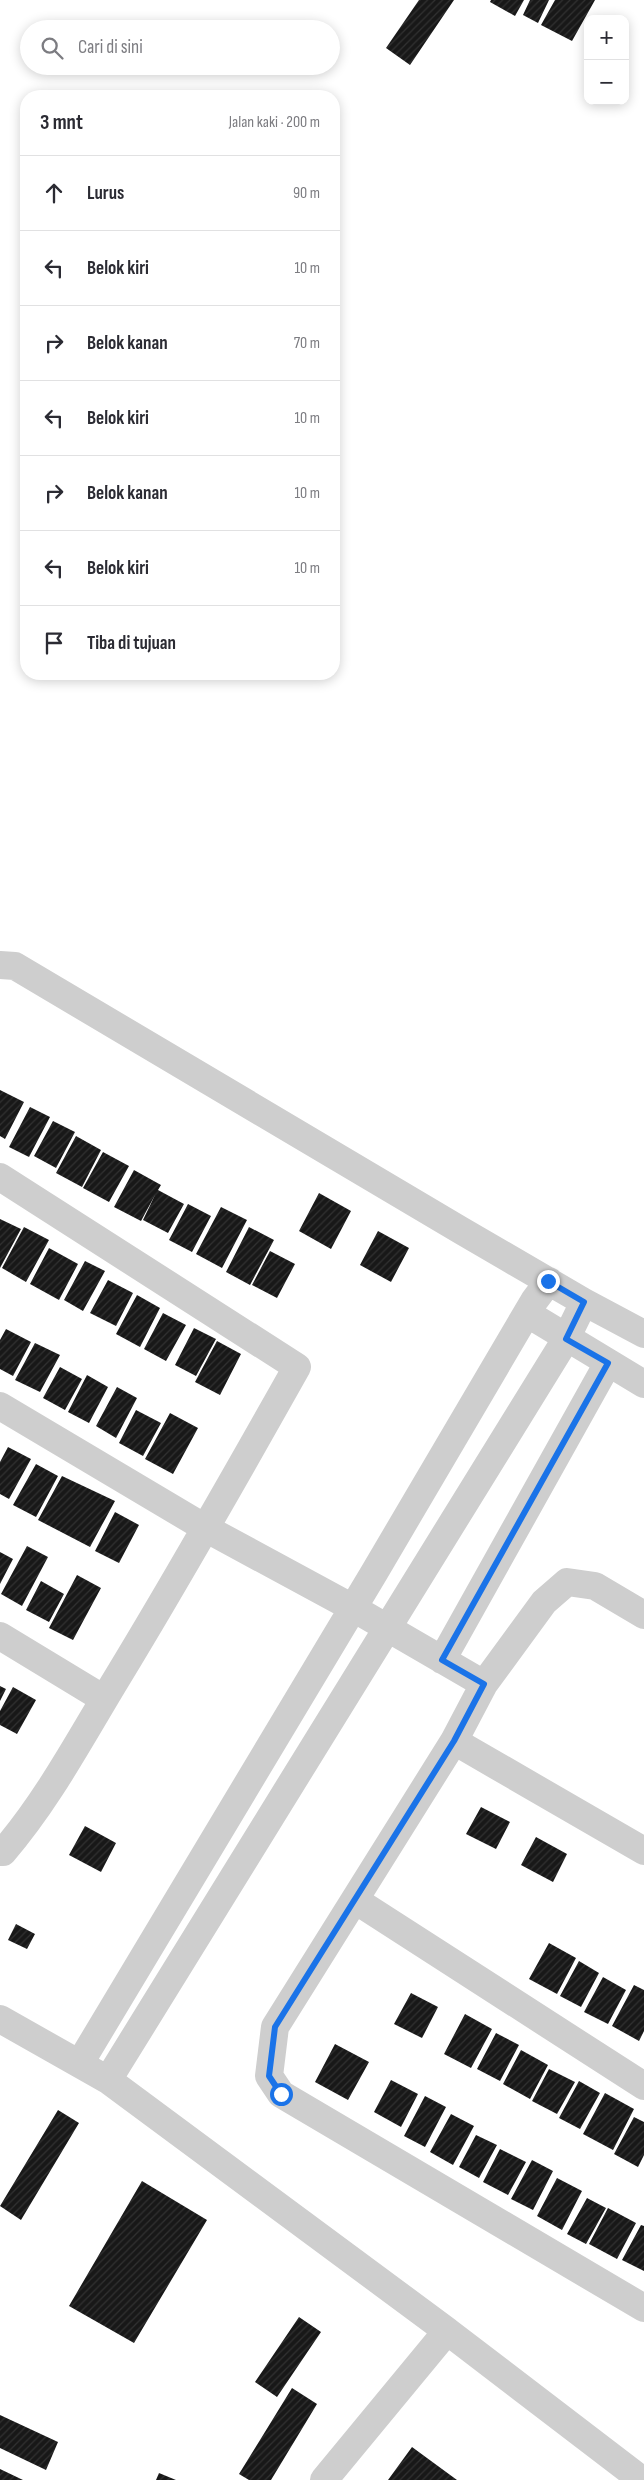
<!DOCTYPE html>
<html lang="id">
<meta charset="utf-8">
<style>
:root{--surface:#fff;--page:#f2f2f3;--text:#2b2b33;--muted:#7c7c81;--line:#e1e1e2}
body{margin:0;font-family:"Sofia Sans Condensed",sans-serif;background:var(--page);color:var(--text)}
.controls{position:absolute;right:15px;top:15px;display:grid;overflow:hidden;border-radius:10px;box-shadow:0 2px 12px #0003}
.controls button{width:45px;height:45px;display:grid;place-items:center;padding:0;border:0;border-bottom:1px solid var(--line);background:var(--surface);color:var(--text);font:25px sans-serif}
.stop{position:absolute;width:15px;height:15px;margin:-11px;border:4px solid #1a73e8;border-radius:50%;background:#fff}
.stop.end{background:#1a73e8;border-color:#fff;box-shadow:0 1px 5px #0008}
.list{margin:0;padding:0;list-style:none}
h2{display:flex;justify-content:space-between;align-items:center;height:65px;margin:0;padding:0 20px;font-size:21px}
h2 small{font-size:16px;font-weight:400;color:var(--muted)}
.list li{display:grid;grid-template-columns:32px 1fr auto;gap:15px;align-items:center;box-sizing:border-box;height:75px;padding:0 20px;border-top:1px solid var(--line)}
.list b{display:block;font-size:19px;white-space:nowrap}
.list em{font-size:16px;font-style:normal;color:var(--muted)}
.icon{flex:none;width:28px;height:28px;fill:none;stroke:currentColor;stroke-width:2;stroke-linecap:round;stroke-linejoin:round}
.map{position:relative;flex:none;width:644px;height:2480px;overflow:hidden}
.search{position:absolute;background:var(--surface);box-shadow:0 2px 12px #0003;left:20px;top:20px;width:320px;height:55px;display:flex;align-items:center;gap:12px;box-sizing:border-box;padding:0 18px;border-radius:28px;color:var(--muted);font-size:19px}
.panel{position:absolute;background:var(--surface);box-shadow:0 2px 12px #0003;left:20px;top:90px;width:320px;height:590px;border-radius:20px}
.map>svg:first-child{display:block}
.building{fill:url(#building-hatch)}
.lines{fill:none;stroke-linecap:round;stroke-linejoin:round}
.minor{stroke:#cecece;stroke-width:28}
.route{stroke:#1a73e8;stroke-width:6}
</style>
<div class="map">
<svg width="644" height="2480" viewBox="0 0 644 2480">
<defs>
<pattern id="building-hatch" width="6" height="6" patternUnits="userSpaceOnUse" patternTransform="scale(1.25)"><rect width="6" height="6" fill="#181818"/><path d="M-1 1l2-2M0 6l6-6M5 7l2-2" fill="none" stroke="#313131"/></pattern>
</defs>
<rect width="100%" height="100%" fill="#fff"/>
<path class="building" d="M419,0H454L410,65L386,48Z
M491,0H524L515,16L490,2Z
M530,0H549L538,23L523,15Z
M555,0H595L572,41L541,25Z
M0,1090L24,1102L5,1139L0,1136Z
M30,1107L50,1117L29,1157L9,1147Z
M53,1121L75,1132L56,1168L34,1156Z
M76,1136L101,1150L82,1187L56,1173Z
M103,1152L129,1166L109,1202L83,1188Z
M134,1170L161,1185L158,1190L184,1204L168,1233L143,1220L155,1195L141,1221L114,1207Z
M319,1193L351,1211L331,1249L299,1231Z
M188,1204L211,1216L192,1252L169,1240Z
M221,1207L247,1220L222,1268L196,1254Z
M0,1219L21,1229L0,1268Z
M24,1227L49,1240L26,1282L2,1268Z
M249,1227L274,1240L250,1285L226,1272Z
M378,1231L409,1248L391,1282L360,1265Z
M49,1248L78,1264L59,1300L30,1284Z
M270,1251L295,1264L277,1298L252,1285Z
M85,1261L105,1271L83,1311L64,1300Z
M108,1280L133,1293L116,1326L90,1313Z
M137,1295L160,1308L140,1347L116,1334Z
M163,1313L186,1325L166,1361L144,1349Z
M194,1328L216,1339L196,1376L175,1365Z
M6,1329L31,1342L13,1376L0,1369V1340Z
M217,1341L241,1354L220,1395L195,1382Z
M35,1343L60,1355L40,1392L15,1380Z
M60,1367L82,1379L65,1410L43,1398Z
M87,1375L108,1387L89,1423L68,1412Z
M117,1387L137,1398L116,1438L96,1426Z
M136,1410L161,1423L143,1456L119,1443Z
M170,1413L198,1428L173,1474L145,1459Z
M8,1447L31,1459L9,1499L0,1494V1462Z
M36,1464L58,1476L36,1517L13,1505Z
M62,1476L115,1501L90,1547L38,1520Z
M115,1512L139,1525L119,1563L95,1551Z
M27,1546L48,1557L22,1606L1,1594Z
M0,1552L13,1559L0,1584Z
M77,1575L101,1588L73,1640L49,1628Z
M41,1581L64,1594L49,1622L26,1610Z
M0,1686L6,1689L0,1701Z
M13,1687L36,1700L17,1734L0,1725V1711Z
M481,1807L510,1822L496,1849L466,1834Z
M85,1826L116,1843L101,1872L69,1855Z
M536,1837L567,1854L553,1882L521,1865Z
M16,1924L35,1934L27,1949L8,1940Z
M549,1943L576,1958L557,1994L529,1979Z
M579,1961L599,1973L581,2007L560,1996Z
M603,1977L626,1990L608,2024L584,2012Z
M634,1985L644,1990V2031L639,2041L612,2026Z
M411,1993L438,2007L422,2038L394,2024Z
M465,2014L492,2029L471,2068L444,2054Z
M496,2033L519,2045L500,2081L477,2069Z
M335,2044L369,2062L348,2100L315,2082Z
M521,2050L548,2065L530,2099L503,2084Z
M549,2069L575,2082L557,2114L532,2101Z
M391,2080L418,2094L401,2127L374,2112Z
M579,2081L600,2093L580,2129L559,2118Z
M605,2093L634,2109L613,2150L583,2134Z
M425,2096L446,2107L425,2147L404,2136Z
M58,2110L79,2123L21,2220L0,2206Z
M451,2114L474,2126L453,2165L430,2152Z
M634,2117L644,2122V2155L638,2167L614,2154Z
M476,2135L497,2145L479,2178L459,2167Z
M500,2149L526,2162L508,2195L483,2182Z
M532,2160L553,2171L533,2210L511,2199Z
M557,2178L582,2191L562,2230L537,2216Z
M142,2181L207,2220L134,2343L69,2306Z
M587,2198L606,2208L586,2244L567,2234Z
M608,2208L636,2223L617,2259L589,2244Z
M641,2225L644,2226V2271L622,2260Z
M299,2317L321,2332L277,2397L255,2382Z
M292,2388L317,2404L271,2480H249L239,2474Z
M0,2415L58,2442L46,2470L0,2448Z
M412,2447L457,2480H388Z
M0,2469L23,2480H0Z
M159,2473L176,2480H156Z"/>
<g class="lines">
<path class="minor" d="M0,965L15,966L462,1231L584,1302L644,1334
M0,1177L297,1367C238,1472 179,1576 117,1678C81,1737 48,1800 3,1852H0
M528,1314L644,1384
M0,1406L207,1529L353,1608L484,1684L454,1741L275,2027L269,2076L281,2094L644,2308
M0,1636L104,1699
M442,1660L608,1363
M484,1684L544,1602L567,1582L595,1586L644,1615
M454,1741L644,1851
M355,1900L644,2086
M0,2019L108,2080L447,2331
M80,2063L374,1573L534,1301L549,1281
M108,2080L566,1339L584,1302
M324,2480L447,2331L642,2480"/>
</g>
<g class="lines">
<path class="route" d="M281,2094L269,2076L275,2027L454,1741L484,1684L442,1660L608,1363L566,1339L584,1302L548,1281"/>
</g>
</svg>
<div class="controls">
<button>+</button>
<button>−</button>
</div>
<div class="stop" style="left:281px;top:2094px"></div>
<div class="stop end" style="left:548px;top:1281px"></div>
<div class="search"><svg class="icon" aria-label="search" viewBox="0 0 24 24"><circle cx="10" cy="10" r="6"/><path d="M15 15l6 6"/></svg>Cari di sini</div>
<section class="panel">
<h2>3 mnt<small>Jalan kaki · 200 m</small></h2>
<ul class="list">
<li><svg class="icon" aria-label="ahead" viewBox="0 0 24 24"><path d="M12 20V5M6 11l6-6 6 6"/></svg><div><b>Lurus</b></div><em>90 m</em></li>
<li><svg class="icon" aria-label="left" viewBox="0 0 24 24"><path d="M17 20v-9H6M10 6l-5 5 5 5"/></svg><div><b>Belok kiri</b></div><em>10 m</em></li>
<li><svg class="icon" aria-label="right" viewBox="0 0 24 24"><path d="M7 20v-9h11M14 6l5 5-5 5"/></svg><div><b>Belok kanan</b></div><em>70 m</em></li>
<li><svg class="icon" aria-label="left" viewBox="0 0 24 24"><path d="M17 20v-9H6M10 6l-5 5 5 5"/></svg><div><b>Belok kiri</b></div><em>10 m</em></li>
<li><svg class="icon" aria-label="right" viewBox="0 0 24 24"><path d="M7 20v-9h11M14 6l5 5-5 5"/></svg><div><b>Belok kanan</b></div><em>10 m</em></li>
<li><svg class="icon" aria-label="left" viewBox="0 0 24 24"><path d="M17 20v-9H6M10 6l-5 5 5 5"/></svg><div><b>Belok kiri</b></div><em>10 m</em></li>
<li><svg class="icon" aria-label="arrive" viewBox="0 0 24 24"><path d="M6 21V4h12l-3 4 3 4H6"/></svg><div><b>Tiba di tujuan</b></div></li>
</ul>
</section>
</div>
